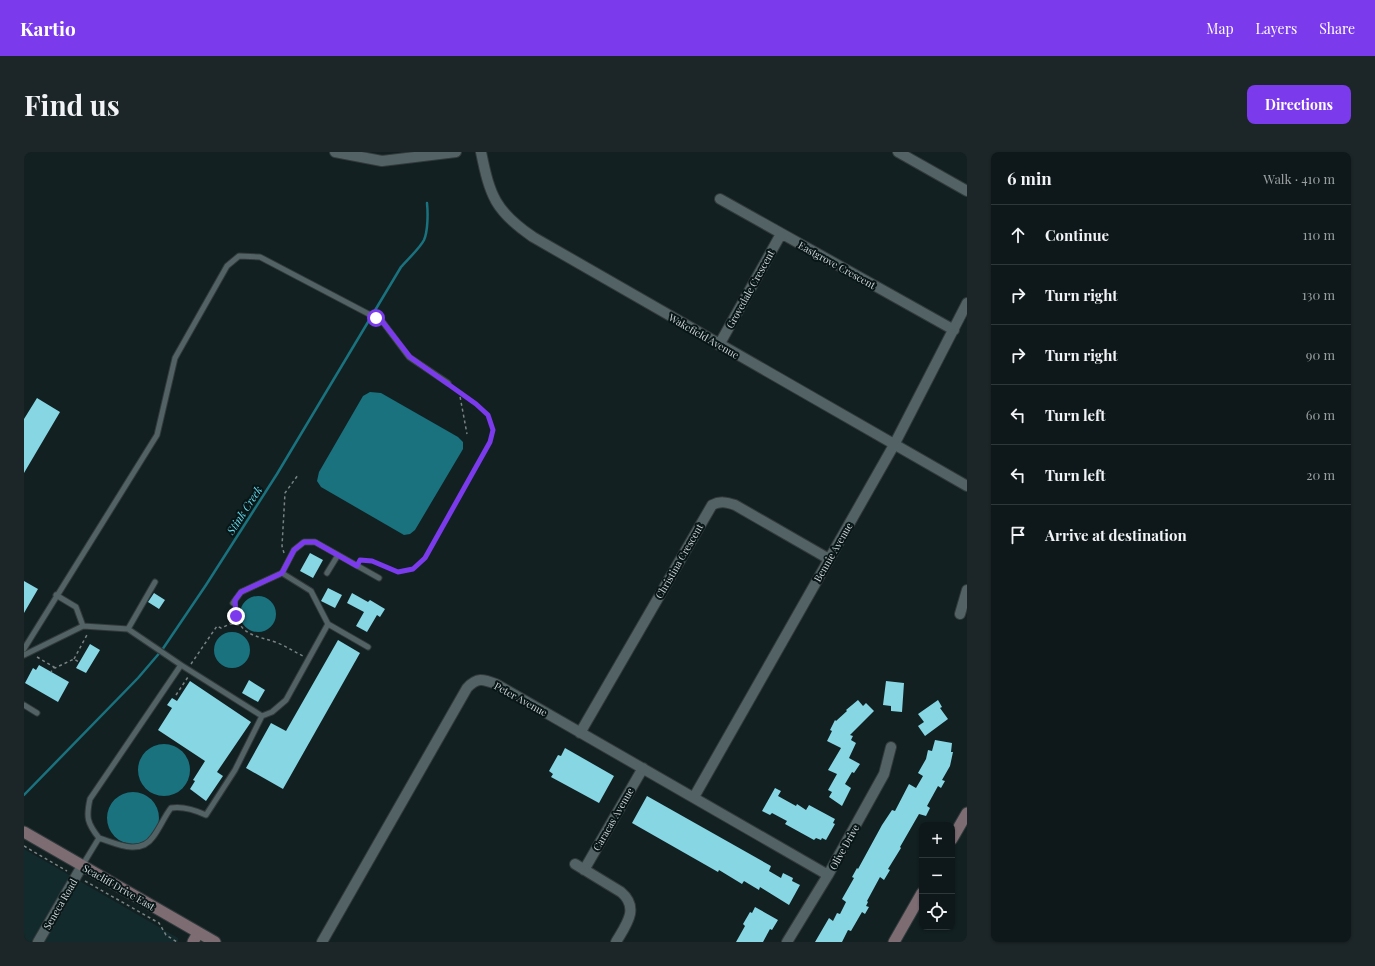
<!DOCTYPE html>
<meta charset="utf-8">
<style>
:root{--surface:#0e181a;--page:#1c2527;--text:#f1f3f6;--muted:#9ba0a2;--line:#2e3739;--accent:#7c3aed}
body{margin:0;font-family:"Playfair Display",serif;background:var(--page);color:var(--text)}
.controls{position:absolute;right:12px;bottom:12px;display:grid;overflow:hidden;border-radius:8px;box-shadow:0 1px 3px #0004}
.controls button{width:36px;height:36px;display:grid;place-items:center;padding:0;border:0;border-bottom:1px solid var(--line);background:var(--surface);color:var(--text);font:20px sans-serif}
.stop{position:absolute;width:12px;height:12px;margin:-9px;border:3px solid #7c3aed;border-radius:50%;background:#fff}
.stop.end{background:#7c3aed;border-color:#fff;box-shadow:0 1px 4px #0008}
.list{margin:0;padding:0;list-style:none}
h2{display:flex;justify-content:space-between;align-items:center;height:52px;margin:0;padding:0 16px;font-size:17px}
h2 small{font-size:13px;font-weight:400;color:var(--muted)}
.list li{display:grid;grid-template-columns:26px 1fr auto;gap:12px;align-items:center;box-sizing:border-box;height:60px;padding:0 16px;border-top:1px solid var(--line)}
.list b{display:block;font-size:15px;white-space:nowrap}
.list em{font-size:13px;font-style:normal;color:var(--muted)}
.icon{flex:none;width:22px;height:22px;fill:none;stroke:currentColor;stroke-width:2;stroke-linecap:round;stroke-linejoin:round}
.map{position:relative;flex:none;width:943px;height:790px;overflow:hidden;border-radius:8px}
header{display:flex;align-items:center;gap:24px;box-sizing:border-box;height:56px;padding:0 20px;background:var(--accent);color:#fff}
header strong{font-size:19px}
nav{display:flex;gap:22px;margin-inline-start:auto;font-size:14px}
.intro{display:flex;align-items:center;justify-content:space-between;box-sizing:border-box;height:96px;padding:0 24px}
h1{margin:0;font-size:28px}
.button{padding:10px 18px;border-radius:8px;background:var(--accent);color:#fff;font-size:14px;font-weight:700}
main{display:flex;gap:24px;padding:0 24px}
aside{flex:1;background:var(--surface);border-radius:8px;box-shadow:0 1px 3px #0004}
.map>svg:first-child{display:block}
.built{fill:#132a2d}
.water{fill:#19727e}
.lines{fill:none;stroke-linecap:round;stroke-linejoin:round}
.stream{stroke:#19727e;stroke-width:2.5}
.building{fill:#86d6e3}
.service-casing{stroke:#323a3c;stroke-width:7}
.minor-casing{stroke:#323a3c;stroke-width:12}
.secondary-casing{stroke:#323a3c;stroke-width:13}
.path{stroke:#788284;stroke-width:1.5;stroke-dasharray:3 3;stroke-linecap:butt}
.service{stroke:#536365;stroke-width:5}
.minor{stroke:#536365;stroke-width:10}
.secondary{stroke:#7d6c71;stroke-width:11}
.route{stroke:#7c3aed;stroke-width:5}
.labels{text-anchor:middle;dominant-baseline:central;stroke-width:4;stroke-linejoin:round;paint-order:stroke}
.street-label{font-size:10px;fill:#ced6d8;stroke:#091618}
.water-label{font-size:11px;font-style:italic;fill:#66dff2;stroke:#091618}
</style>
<header>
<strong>Kartio</strong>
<nav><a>Map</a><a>Layers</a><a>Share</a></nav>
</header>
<div class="intro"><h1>Find us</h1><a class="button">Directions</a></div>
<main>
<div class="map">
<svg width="943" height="790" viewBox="0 0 943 790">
<rect width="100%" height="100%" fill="#122022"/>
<path class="built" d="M0,697L154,786V790H0Z"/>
<path class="water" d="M346,240L357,241L434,285L439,290V297L391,378L386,382L380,383L297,335L293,329L295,320L339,244Z
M216 462a18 18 0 1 1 36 0a18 18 0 1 1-36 0Z
M190 498a18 18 0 1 1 36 0a18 18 0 1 1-36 0Z
M114 618a26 26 0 1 1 52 0a26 26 0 1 1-52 0Z
M83 666a26 26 0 1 1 52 0a26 26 0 1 1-52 0Z"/>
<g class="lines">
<path class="stream" d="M0,643L114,526L138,498L182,433L253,322L377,115C383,108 396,96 400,88C404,79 404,61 403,51"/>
</g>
<path class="building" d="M13,246L36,260L0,321V267Z
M286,401L299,408L289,426L276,419Z
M0,429L14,437L0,461Z
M304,436L318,443L311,456L297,449Z
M130,441L141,448L135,457L124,450Z
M328,441L344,450L346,448L361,457L356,465L353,463L343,480L332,474L340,460L323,451Z
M314,488L336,501L259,637L222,616L247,571L262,579Z
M66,492L76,498L62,521L52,516Z
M15,513L45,530L34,550L1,531L9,516L12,518Z
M225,528L241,538L234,550L218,541Z
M166,529L227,570L193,620L199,624L182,649L166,637L171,629L169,628L181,609L134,578L148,556L143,553L148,546L153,549Z
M862,529L880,531L878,560L867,559V554L859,553Z
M834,548L839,554L842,551L850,559L826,583L829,584L827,588L832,591L825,606L836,612L830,621L828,620L821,632L827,636L818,654L805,645L808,640L804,638L813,622L804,618L817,596L803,589L808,579L806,578L811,568L812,569L823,559L822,558Z
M914,548L918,555L916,556L924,567L901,584L894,574L900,570L894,562Z
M911,588L928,591L927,600H929L926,614L918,628L921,629L917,636L914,634L903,654L906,656L902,664L895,662L876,695L877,696L864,717L866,718L860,728L856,725L843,749L844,750L842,754L845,755L841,762L838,760L827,779L824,778L818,790H791L805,766L809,769L813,761L816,762L822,750L818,747L830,726L828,725L833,716L834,717L858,673L868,658L871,659L885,632L892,636L899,624L894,621L902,607L904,598L908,599Z
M541,596L590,624L575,651L527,625L529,622L525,619L534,603L537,604Z
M751,636L757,639L754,644L772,654L773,652L782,658L785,653L811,667L809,671L811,672L802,688L798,686L797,688L792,686L790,688L761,672L763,669L748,661L746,663L738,659Z
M623,644L747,714L745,719L757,726L759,721L769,726L768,729L776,733L765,753L736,735L735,738L720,729L718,732L695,718L694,720L608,671Z
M731,755L754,768L748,778L746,777L739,790H712L721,774L719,772L726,760L728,761Z"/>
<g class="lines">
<defs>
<path id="service" d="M303,421L314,403
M32,443L52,455L59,474
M209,451L217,440L258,421
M304,472L344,495
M104,477L131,430
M0,497L133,283L151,206L203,114L215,104L236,105L358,169L385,205L424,231
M0,503L59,474L104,477L157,513L238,564L211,618L182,663C171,658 159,654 147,656C140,665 136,676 129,685C116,704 91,691 75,686
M0,553L13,561
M238,564L248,560L262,548L304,472L287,439L258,421L270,398L280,390H291L355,426
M58,714L75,686C63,671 62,665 66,647L157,513"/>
<path id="minor" d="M311,0L358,9L432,0
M457,0C466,44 471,59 509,85L943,334
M874,0L943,39
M696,47L930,178
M695,193L757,82
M936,462L943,438
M556,581L688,353C696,349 702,350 711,353L805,407
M670,645L870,293L943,151
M551,712L597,740C616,756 602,773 592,790
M560,718L619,616
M14,790L58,714
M298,790L443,536C453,525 459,527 472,532L804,723
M763,790L804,723L860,622L867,595"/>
<path id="secondary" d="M0,680L191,790
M928,687L943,661
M169,790L174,781
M870,790L898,741"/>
</defs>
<use href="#service" class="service-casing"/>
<use href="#minor" class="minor-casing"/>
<use href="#secondary" class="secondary-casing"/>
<path class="path" d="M435,239L443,282
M260,401L258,394L261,341L274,323
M340,408C356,410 373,426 389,417C393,415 397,409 401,406L466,290C467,286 469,281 468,277C466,257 444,246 429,235
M212,457C214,485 233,483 254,491C263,495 271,500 279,504
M13,505L30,515L27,520
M50,507L64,481
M167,512L193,474L197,476L206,472L215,473
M30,515L31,516L50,507L55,510
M152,543L164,525
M0,694L43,719
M61,729L135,771L142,783L153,790"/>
<use href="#service" class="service"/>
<use href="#minor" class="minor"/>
<use href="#secondary" class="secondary"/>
</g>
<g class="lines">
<path class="route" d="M212,464L211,448L217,440L258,421L270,398L280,390H291L333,414L336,408L348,409L374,420L389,417L401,406L466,290L469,278L464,263L452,252L386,205L358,169L352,166"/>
</g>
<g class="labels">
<g class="street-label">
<text transform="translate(813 113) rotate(29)">Eastgrove Crescent</text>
<text transform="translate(726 137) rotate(-61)">Grovedale Crescent</text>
<text transform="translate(680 184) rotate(30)">Wakefield Avenue</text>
<text transform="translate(809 400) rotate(-60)">Bennie Avenue</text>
<text transform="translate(655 409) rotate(-60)">Christina Crescent</text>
<text transform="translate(497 547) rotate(29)">Peter Avenue</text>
<text transform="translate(589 667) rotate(-60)">Caracas Avenue</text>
<text transform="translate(820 695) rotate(-61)">Olive Drive</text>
<text transform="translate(95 735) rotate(30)">Seacliff Drive East</text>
<text transform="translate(36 752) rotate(-60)">Seneca Road</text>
</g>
<g class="water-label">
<text transform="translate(220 358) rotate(-57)">Stink Creek</text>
</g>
</g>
</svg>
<div class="controls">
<button>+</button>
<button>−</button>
<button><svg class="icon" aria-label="locate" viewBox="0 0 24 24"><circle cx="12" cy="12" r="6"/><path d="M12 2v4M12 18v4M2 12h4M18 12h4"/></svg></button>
</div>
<div class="stop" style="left:352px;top:166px"></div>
<div class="stop end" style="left:212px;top:464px"></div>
</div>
<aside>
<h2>6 min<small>Walk · 410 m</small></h2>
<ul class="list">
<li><svg class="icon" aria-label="ahead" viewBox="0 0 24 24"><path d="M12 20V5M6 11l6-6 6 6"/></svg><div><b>Continue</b></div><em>110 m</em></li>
<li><svg class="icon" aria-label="right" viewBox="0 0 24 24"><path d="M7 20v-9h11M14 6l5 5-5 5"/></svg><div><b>Turn right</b></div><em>130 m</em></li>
<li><svg class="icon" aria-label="right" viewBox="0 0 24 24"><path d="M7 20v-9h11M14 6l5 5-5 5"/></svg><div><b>Turn right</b></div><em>90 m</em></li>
<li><svg class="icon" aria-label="left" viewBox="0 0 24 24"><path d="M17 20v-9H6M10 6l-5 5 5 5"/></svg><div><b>Turn left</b></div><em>60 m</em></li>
<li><svg class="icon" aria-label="left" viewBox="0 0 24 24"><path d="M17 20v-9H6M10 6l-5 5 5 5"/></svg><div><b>Turn left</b></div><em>20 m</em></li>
<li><svg class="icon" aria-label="arrive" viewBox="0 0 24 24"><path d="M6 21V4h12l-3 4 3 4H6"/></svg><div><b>Arrive at destination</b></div></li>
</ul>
</aside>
</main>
